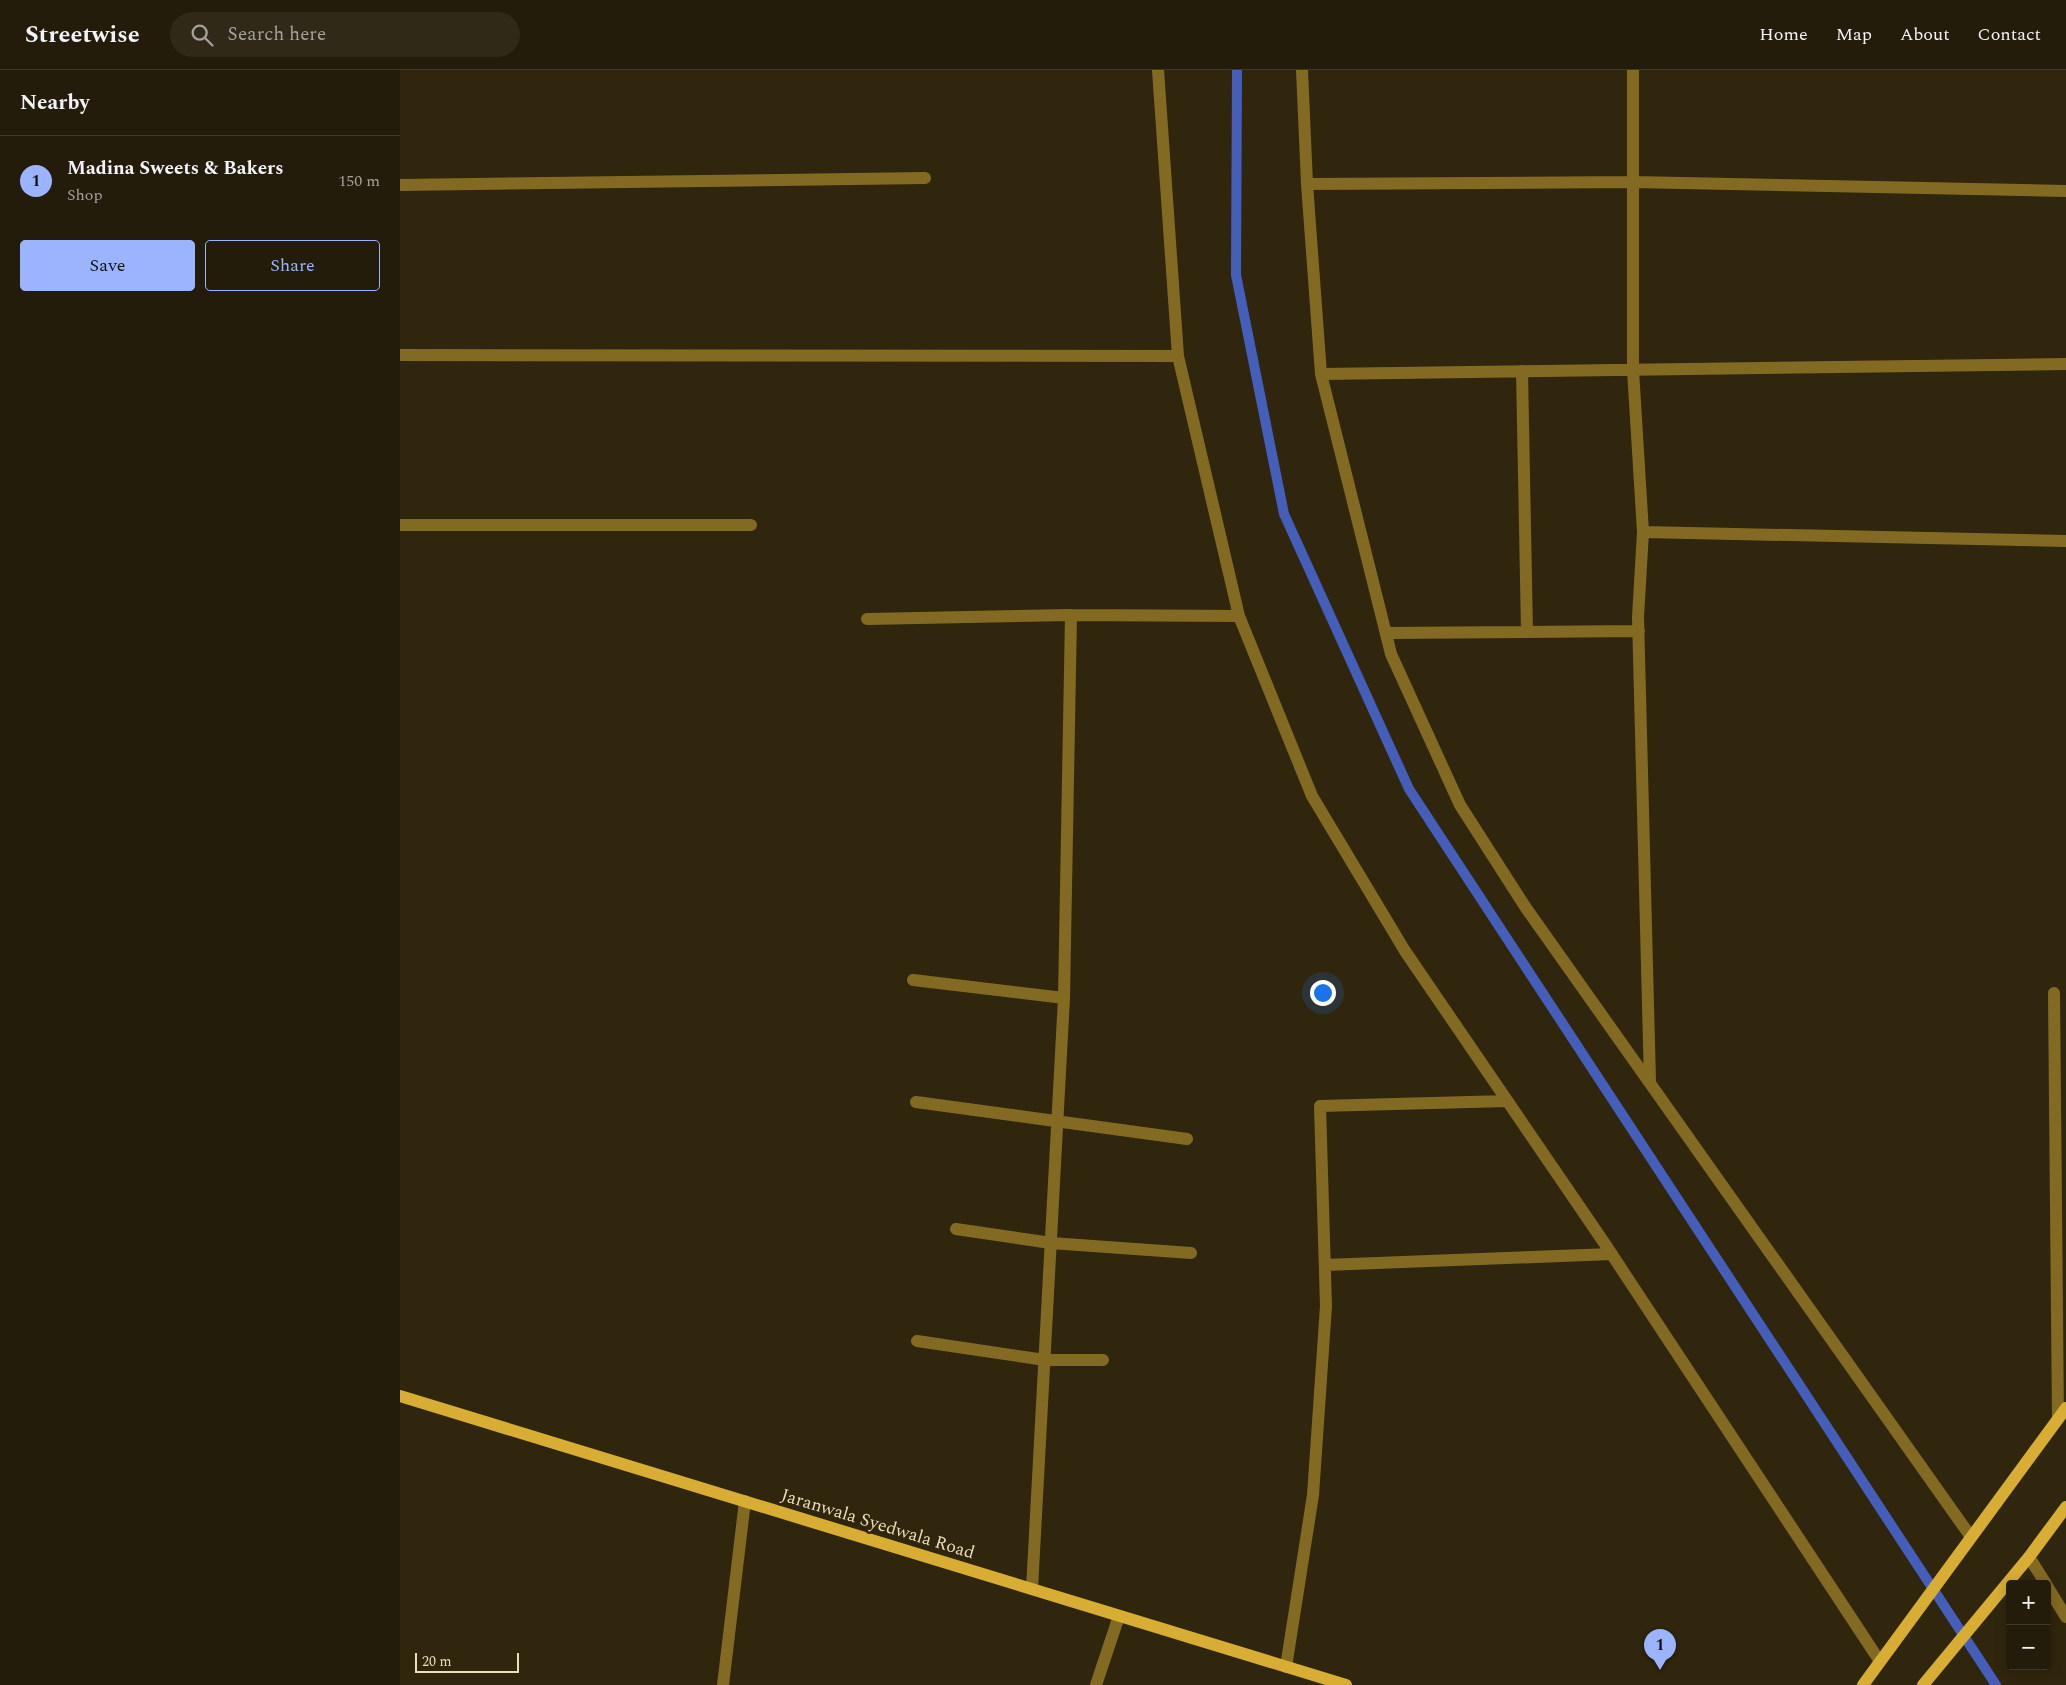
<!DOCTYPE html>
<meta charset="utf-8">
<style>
:root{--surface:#241c0a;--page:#302918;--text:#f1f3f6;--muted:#a3a19c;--line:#413a2b;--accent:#9bb4fd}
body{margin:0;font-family:Spectral,serif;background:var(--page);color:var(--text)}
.controls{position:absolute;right:15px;bottom:15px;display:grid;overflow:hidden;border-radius:5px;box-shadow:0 2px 12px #0003}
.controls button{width:45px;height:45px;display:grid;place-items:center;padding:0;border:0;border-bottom:1px solid var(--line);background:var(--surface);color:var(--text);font:25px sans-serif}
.scale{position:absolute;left:15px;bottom:12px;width:104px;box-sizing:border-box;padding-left:5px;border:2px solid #ebddb7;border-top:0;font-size:14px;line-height:18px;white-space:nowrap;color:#ebddb7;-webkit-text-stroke:4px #30260d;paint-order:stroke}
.you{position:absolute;left:922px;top:922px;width:18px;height:18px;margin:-12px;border:4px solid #fff;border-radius:50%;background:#1a73e8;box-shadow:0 0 0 8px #1a73e833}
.badge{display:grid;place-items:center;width:32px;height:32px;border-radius:50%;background:var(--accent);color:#111;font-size:16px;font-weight:700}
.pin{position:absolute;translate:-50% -41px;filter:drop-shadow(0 1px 2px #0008)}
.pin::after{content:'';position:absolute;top:26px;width:18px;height:15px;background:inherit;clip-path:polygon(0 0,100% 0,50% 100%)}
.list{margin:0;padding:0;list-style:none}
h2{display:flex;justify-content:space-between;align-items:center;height:65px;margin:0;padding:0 20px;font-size:21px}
h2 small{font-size:16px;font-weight:400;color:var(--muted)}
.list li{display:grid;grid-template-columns:32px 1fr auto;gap:15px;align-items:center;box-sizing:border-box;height:90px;padding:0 20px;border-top:1px solid var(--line)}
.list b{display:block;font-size:19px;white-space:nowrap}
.list p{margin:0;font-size:16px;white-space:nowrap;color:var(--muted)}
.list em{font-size:16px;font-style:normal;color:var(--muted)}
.actions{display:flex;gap:10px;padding:15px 20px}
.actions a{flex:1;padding:11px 0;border:1px solid var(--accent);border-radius:5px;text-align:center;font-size:18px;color:var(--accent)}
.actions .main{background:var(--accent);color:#111}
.icon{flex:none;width:28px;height:28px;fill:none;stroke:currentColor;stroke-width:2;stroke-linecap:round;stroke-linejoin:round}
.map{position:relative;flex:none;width:1666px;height:1615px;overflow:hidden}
header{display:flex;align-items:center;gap:30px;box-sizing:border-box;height:70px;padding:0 25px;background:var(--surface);border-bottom:1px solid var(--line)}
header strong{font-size:24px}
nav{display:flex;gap:28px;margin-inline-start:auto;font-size:18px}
.search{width:350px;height:45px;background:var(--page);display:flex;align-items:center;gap:12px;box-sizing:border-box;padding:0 18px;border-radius:28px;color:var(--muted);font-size:19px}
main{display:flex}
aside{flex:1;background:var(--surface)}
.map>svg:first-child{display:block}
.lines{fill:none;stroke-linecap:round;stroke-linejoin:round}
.stream{stroke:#455eba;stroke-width:10}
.minor{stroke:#836a23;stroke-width:12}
.major{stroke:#d7ae33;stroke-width:12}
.labels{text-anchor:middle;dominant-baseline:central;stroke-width:5;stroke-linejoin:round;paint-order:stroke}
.street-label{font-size:18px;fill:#ebddb7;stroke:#30260d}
</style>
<header>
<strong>Streetwise</strong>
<div class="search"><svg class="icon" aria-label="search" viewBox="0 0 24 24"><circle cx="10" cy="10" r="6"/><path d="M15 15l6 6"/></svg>Search here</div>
<nav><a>Home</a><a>Map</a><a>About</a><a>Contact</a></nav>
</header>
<main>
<aside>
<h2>Nearby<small></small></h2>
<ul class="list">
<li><span class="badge">1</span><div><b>Madina Sweets &amp; Bakers</b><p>Shop</p></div><em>150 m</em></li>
</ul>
<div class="actions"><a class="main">Save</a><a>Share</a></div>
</aside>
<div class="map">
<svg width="1666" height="1615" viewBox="0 0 1666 1615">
<rect width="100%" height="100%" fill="#30260d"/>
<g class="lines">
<path class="stream" d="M837,0L836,205L884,444L1009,719L1596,1615"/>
<path class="minor" d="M758,0L778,286L839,546L912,726L1005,881L1205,1174L1479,1590
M902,0L907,114L921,304L991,584L1060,735L1126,838L1571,1467
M1233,0V300L1243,462L1238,547L1250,1012
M907,114L1233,112L1666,121
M0,115L525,108
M0,285L778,286
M1122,301L1127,562
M921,304L1666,294
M0,455H351
M1243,462L1666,471
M467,549L671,545L839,546
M986,563L1239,561
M513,910L664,928
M1654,923L1658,1349
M516,1032L787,1069
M556,1159L651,1173L791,1183
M925,1195L1212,1184
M517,1271L645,1290H703
M1629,1487L1646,1514
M1647,1516L1666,1547
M632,1519L664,928L671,545
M886,1597L913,1425L926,1236L920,1036L1107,1031
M323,1615L345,1431
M696,1615L719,1546"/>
<path class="major" d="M0,1326L946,1615
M1463,1615L1666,1338
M1523,1615L1629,1487L1666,1437"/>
</g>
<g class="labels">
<g class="street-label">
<text transform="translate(478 1454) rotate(17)">Jaranwala Syedwala Road</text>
</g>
</g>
</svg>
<div class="controls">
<button>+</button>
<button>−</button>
</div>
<div class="scale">20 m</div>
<div class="you"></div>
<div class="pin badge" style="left:1260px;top:1600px">1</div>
</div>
</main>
